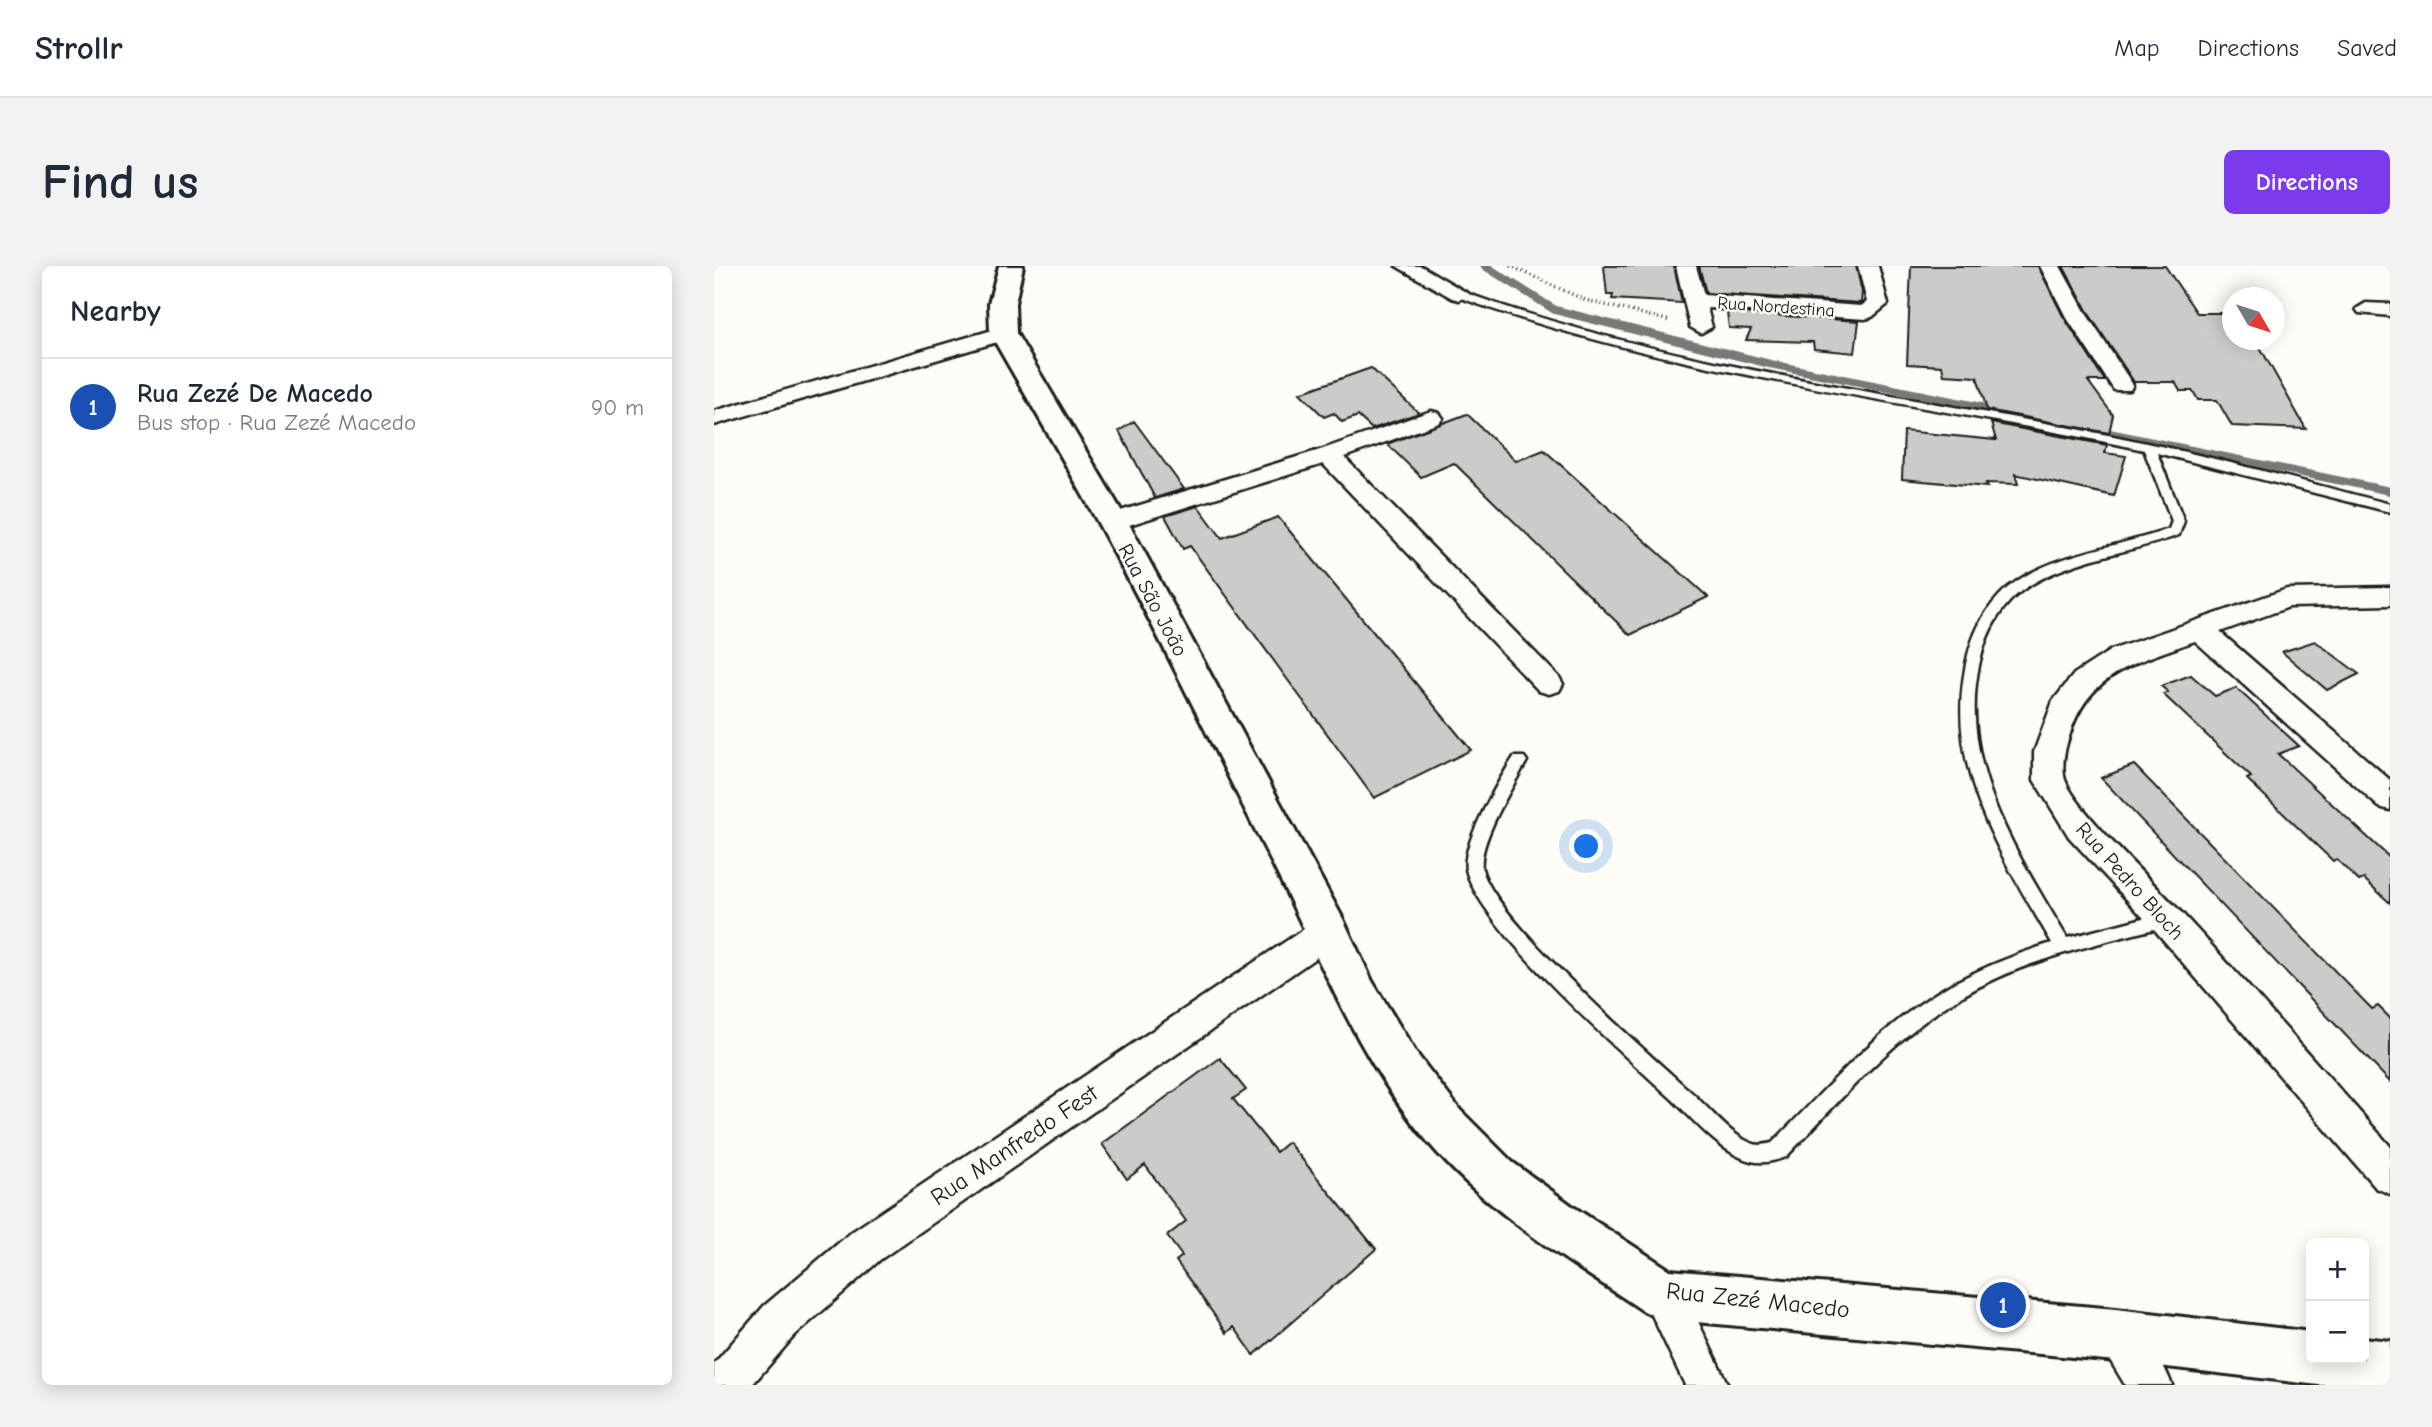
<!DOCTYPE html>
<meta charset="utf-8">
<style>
:root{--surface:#fff;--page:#f2f2f3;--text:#1f2937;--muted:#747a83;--line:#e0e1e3;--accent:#7c3aed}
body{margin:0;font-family:"Comic Neue",sans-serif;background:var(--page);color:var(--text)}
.controls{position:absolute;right:21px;bottom:21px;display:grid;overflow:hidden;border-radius:10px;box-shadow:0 4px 18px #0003}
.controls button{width:63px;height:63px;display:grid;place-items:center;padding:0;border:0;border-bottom:2px solid var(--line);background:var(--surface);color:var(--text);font:35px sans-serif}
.compass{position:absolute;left:1508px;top:21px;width:63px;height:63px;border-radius:50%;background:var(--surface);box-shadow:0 4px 18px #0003;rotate:129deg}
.you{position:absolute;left:873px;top:581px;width:24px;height:24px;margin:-18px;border:5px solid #fff;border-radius:50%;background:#1a73e8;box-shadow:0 0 0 10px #1a73e833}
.badge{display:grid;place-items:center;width:46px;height:46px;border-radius:50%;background:var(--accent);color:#fff;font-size:23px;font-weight:700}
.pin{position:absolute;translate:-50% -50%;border:4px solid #fff;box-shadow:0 2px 7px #0006}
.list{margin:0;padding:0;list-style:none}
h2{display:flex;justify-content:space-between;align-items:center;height:91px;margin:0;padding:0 28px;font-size:30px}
h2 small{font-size:23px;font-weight:400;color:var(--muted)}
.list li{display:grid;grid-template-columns:46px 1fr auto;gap:21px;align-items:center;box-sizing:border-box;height:98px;padding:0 28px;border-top:2px solid var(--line)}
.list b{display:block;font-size:26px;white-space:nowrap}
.list p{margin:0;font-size:23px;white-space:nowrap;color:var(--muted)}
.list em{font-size:23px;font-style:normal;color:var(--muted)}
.map{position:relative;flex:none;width:1676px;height:1119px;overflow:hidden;border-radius:10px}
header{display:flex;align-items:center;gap:42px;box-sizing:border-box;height:98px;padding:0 35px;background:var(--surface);border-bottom:2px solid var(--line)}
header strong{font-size:33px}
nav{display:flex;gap:38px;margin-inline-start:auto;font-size:24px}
.intro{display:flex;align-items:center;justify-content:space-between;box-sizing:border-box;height:168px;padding:0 42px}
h1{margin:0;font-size:49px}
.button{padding:18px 32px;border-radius:10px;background:var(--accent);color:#fff;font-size:24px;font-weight:700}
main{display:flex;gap:42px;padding:0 42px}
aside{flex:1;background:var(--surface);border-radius:10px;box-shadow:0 4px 18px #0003}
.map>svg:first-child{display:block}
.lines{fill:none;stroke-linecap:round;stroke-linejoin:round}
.stream{stroke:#797876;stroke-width:8}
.building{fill:#cccbc8;stroke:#1c1c1c;stroke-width:2}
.lane-casing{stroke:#1c1c1c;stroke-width:5}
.street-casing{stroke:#1c1c1c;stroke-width:5}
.secondary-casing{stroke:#1c1c1c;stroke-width:6}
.path{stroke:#1c1c1c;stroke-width:3.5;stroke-dasharray:1 3.5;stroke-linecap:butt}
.lane{fill:#fdfcf7;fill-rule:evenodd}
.street{fill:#fdfcf7;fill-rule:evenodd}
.secondary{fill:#fdfcf7;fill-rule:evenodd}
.labels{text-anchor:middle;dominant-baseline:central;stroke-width:5;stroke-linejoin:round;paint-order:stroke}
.far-street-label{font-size:18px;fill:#1c1c1c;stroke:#fdfcf7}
.street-label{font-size:21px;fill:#1c1c1c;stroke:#fdfcf7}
.near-street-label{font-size:24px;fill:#1c1c1c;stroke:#fdfcf7}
</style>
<header>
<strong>Strollr</strong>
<nav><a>Map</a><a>Directions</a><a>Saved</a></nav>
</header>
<div class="intro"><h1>Find us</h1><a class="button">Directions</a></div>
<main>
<aside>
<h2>Nearby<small></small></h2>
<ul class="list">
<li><span class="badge" style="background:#1a4fb4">1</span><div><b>Rua Zezé De Macedo</b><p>Bus stop · Rua Zezé Macedo</p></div><em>90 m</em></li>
</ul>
</aside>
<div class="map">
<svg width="1676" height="1119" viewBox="0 0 1676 1119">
<rect width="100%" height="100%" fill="#fdfcf7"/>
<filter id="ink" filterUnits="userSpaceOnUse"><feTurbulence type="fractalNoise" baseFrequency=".0143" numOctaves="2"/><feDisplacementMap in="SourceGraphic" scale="14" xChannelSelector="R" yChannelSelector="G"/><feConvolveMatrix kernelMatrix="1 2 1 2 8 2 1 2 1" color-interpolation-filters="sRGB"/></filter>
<g filter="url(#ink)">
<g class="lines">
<path class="stream" d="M771,0L841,44L1056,98L1287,145
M1371,162L1676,225"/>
</g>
<path class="building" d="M890,0H960L968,37L898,33L899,29H893Z
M985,0H1142L1148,26L1147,37L992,27Z
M1197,0H1324L1349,50L1391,115H1374L1399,149L1395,167L1273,144L1263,111L1230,109L1228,100L1193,98Z
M1349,0H1451L1483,47H1511L1518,59V74H1542L1592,163L1518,160L1503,134H1484L1479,125H1466L1461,116H1420L1375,48Z
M1013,46L1145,55L1141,87L1100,83L1099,76L1032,74L1037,63L1015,62Z
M657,102L705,147L658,163L644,150L628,156L620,147L610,151L586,127Z
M753,148L802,195L830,184L994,331L916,369L740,197L707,211L673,178Z
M420,155L470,223L441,232L405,165Z
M1277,157L1393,179L1391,187L1412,190L1400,230L1301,208L1304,218L1272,217L1274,221L1188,213L1190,165L1282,174Z
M484,240L508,272L564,251L757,484L660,532L476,280L469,283L451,250Z
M1601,375L1645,408L1613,424L1568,386Z
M1477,409L1501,430L1522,422L1585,480L1564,488L1676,592V637L1650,613L1645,615L1622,593L1619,595L1533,513L1537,511L1449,428L1454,426L1447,420Z
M1420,499L1658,743L1664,740L1676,752V816L1387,512Z
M506,792L532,824L519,833L562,886L574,876L662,983L540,1089L520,1061L513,1067L462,995L468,990L453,970L472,955L431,899L413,913L388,878Z"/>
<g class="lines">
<defs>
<path id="lane" d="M741,26H749C950,99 1163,125 1373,165C1475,184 1575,212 1676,238V246L1443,187L1470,255L1465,269C1416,287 1358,292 1313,321C1287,338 1273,365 1266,395C1242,497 1304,589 1353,672L1452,646L1458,648L1460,653L1458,658L1452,660C1382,678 1308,694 1245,732C1178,772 1126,835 1072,891C1055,897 1043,899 1026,891C1000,879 978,852 957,832C910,789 764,660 752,603C747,579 786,512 800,491H810L813,495C800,518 764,576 768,602C776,649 936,789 977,826C995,842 1015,868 1037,877C1044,880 1051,879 1058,877C1113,823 1166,759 1234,720C1267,702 1302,688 1338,677C1285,586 1227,498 1254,389C1261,360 1278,331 1303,315C1347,286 1406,281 1455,263L1458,255L1430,184C1200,134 963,111 741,30Z"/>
<path id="street" d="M682,0H707L755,28L745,34L738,32Z
M962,0H982L990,29L1147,40L1153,36L1144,0H1164L1174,38L1158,51L1151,53L993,42L998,61L987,67L976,61Z
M1326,0H1346L1373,49L1419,119L1416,124H1400L1351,49Z
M1652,37L1676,38V50L1645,47L1642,43Z
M289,61L300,67L297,72L0,159V145Z
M717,145L725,147L729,152L725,157L630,191L845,411L849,418L845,425L835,428L825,425L609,198L399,264L390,262L386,256L390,250L606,184Z
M1676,321V339L1575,341L1506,366L1676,514V544L1665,541L1481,375C1426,395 1375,406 1356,468C1351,482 1348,495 1350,510C1355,538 1440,617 1463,642C1536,720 1605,801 1676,880V928L1662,922L1440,663L1355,571L1320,514V486L1339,435L1360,408L1397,384L1573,323Z
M614,651L626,655L631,665L626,675L167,993L80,1070L38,1119H0V1098L50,1040L139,965L602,655Z
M949,1007L964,1013L1014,1119H971L928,1028L934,1013Z
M1402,1048C1428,1059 1448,1093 1458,1119H1411L1381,1069L1387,1054Z"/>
<path id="secondary" d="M285,0H309L301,37L302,67L414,256L629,653L658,715L702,787L746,844L798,896L861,942L956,1004L1402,1043L1597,1066V1093H1650V1072L1676,1075V1119H1605L1402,1095L949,1053L931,1046C855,995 774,947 714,876C642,791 603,685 553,587C497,477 443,364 383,255C349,192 312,130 276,67L275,37Z"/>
</defs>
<use href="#lane" class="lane-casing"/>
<use href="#street" class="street-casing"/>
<use href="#secondary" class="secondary-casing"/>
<path class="path" d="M796,0L871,34L957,55"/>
<use href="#lane" class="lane"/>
<use href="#street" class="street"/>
<use href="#secondary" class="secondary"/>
</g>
</g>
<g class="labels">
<g class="far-street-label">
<text transform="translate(1062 41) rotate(4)">Rua Nordestina</text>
</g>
<g class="street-label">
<text transform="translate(439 334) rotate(62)">Rua São João</text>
<text transform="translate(1416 615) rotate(48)">Rua Pedro Bloch</text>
</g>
<g class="near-street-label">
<text transform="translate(300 879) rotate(-34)">Rua Manfredo Fest</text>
<text transform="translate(1044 1034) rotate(6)">Rua Zezé Macedo</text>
</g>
</g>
</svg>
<div class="controls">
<button>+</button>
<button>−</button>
</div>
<svg class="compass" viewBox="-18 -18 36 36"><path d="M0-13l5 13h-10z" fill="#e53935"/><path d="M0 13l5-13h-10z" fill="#747a83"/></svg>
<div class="you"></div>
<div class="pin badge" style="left:1289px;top:1039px;background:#1a4fb4">1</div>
</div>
</main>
